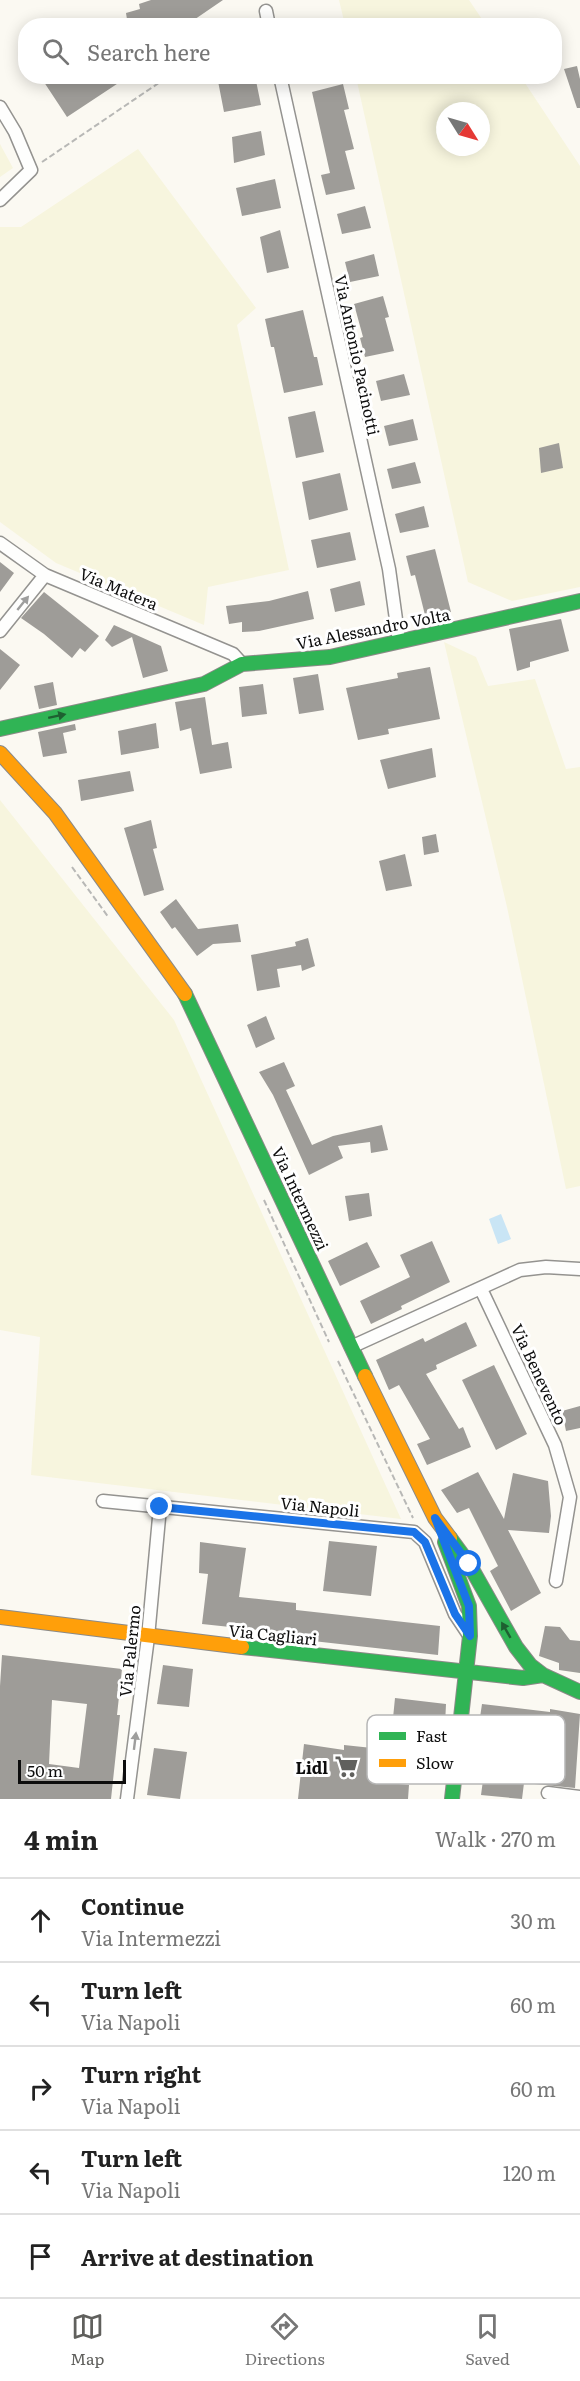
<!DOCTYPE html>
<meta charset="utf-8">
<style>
:root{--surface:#fff;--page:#f6f6f6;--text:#222;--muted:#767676;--line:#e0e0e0;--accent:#60605d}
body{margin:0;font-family:Literata,serif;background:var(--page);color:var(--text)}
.compass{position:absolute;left:436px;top:102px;width:54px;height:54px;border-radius:50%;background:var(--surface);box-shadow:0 3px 15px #0003;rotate:127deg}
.scale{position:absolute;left:18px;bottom:15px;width:108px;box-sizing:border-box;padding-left:6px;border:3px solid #0d0d0d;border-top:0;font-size:16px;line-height:21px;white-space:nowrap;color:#0d0d0d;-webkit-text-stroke:4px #fff;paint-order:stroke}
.stop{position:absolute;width:18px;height:18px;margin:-14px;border:4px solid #1a73e8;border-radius:50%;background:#fff}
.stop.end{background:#1a73e8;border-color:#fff;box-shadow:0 2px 6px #0008}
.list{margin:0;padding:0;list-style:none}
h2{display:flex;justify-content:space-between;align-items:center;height:78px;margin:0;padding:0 24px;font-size:26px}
h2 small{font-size:20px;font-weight:400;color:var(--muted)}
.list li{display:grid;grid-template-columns:39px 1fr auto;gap:18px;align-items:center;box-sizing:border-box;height:84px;padding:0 24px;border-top:2px solid var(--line)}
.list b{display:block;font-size:22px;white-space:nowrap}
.list p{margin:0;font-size:20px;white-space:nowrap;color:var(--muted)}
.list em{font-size:20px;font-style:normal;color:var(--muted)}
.icon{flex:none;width:33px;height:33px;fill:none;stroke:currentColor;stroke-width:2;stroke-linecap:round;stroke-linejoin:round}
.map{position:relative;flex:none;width:580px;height:1799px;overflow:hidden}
.search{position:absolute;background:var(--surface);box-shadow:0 3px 15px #0003;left:18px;right:18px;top:18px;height:66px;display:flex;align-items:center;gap:15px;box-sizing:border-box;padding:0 21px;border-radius:24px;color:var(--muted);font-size:22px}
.sheet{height:498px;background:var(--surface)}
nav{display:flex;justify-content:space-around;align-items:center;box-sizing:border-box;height:84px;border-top:2px solid var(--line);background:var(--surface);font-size:16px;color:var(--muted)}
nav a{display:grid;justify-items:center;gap:3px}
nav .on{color:var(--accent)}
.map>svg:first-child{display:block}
.farmland{fill:#f7f5de;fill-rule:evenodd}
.water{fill:#c9e5f5}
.building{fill:#9e9c98;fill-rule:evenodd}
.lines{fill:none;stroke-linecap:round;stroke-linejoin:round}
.street-casing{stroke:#949390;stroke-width:15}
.fast-casing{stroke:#8b8a87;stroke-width:16}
.slow-casing{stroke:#8b8a87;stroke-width:16}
.path{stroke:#b8b8b6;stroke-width:2;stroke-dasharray:6 3;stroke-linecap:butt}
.street{stroke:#fefefd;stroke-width:12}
.fast{stroke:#30b455;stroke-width:14}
.slow{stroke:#ff9f0a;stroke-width:14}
.oneway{fill:#9e9e9d}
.oneway2{fill:#1e6031}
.route{stroke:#1a73e8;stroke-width:8}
.labels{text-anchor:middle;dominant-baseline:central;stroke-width:6;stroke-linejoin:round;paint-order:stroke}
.street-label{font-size:16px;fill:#0d0d0d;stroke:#fff}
.poi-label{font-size:16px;font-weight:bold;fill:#0d0d0d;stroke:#fff;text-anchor:end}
.key{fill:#fff;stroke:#b6b6b6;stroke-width:1.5}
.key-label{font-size:16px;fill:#0d0d0d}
</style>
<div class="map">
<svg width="580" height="1799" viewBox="0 0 580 1799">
<rect width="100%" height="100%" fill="#fbf9f2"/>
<path class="farmland" d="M339,0H469L486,25H345Z
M356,77H521L580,166V587L512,601L468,582ZM445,111H481V147H445Z
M0,144L13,168L0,177Z
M138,149L256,308L237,325L289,570L208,587L204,625L56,563L0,522V227H21Z
M444,642L476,657L488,686L535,679L566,769L580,767V1186L566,1189L507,907Z
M0,800L174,1020L401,1519L31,1475L40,1337L0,1330Z"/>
<path class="water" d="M501,1214L511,1239L498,1244L489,1219Z"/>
<path class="building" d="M151,0H223L185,26H128L126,13L140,9L139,4Z
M577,66L580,79V108H577L564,69Z
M40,76H129L67,117Z
M217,76H255L261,105L224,112Z
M343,84L349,109L344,110L354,149L345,151L355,189L326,195L321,175L330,173L312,92Z
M261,131L265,155L234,163L232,137Z
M275,179L281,208L242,216L236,188Z
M365,206L371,228L342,234L337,214Z
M280,230L289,268L267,273L260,237Z
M374,254L379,276L350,282L345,262Z
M383,296L389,317L385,318L394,351L365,357L360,338L363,337L354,304Z
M303,310L314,357H317L323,385L284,393L274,347H271L265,319Z
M404,374L410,395L381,401L376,381Z
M315,411L324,452L296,458L288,417Z
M413,419L418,440L389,446L384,426Z
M559,443L563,468L541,473L539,448Z
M415,462L421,483L392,489L387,469Z
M340,473L348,510L309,520L302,482Z
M424,506L429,527L400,533L395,514Z
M350,532L356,560L317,568L311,540Z
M435,549L451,612L426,619L415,575L411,576L406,556Z
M0,562L14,573L0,592Z
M360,581L365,605L335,612L330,589Z
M308,591L314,619L259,631L242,632V622L229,624L226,606L269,601Z
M44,592L99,636L85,652L80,648L72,658L44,634L21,618Z
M561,619L569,651L530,662V667L517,671L509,629Z
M114,625L161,646L168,671L143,678L132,637L112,647L105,640Z
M0,649L20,665L0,690Z
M430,667L440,719L388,729L389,734L358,740L346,688L398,678L397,673Z
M318,674L324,710L299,714L293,678Z
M53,682L57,705L39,709L34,686Z
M263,684L267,714L242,717L239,687Z
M205,697L212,745L228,742L232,768L200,774L191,728L180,731L175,702Z
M156,723L159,748L121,755L118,731Z
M75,724L76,730L63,733L67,753L43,757L38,732Z
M432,748L436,777L388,789L380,760Z
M130,771L134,791L81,801L78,780Z
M151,820L157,848L153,849L164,890L144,896L124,828Z
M436,834L439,852L424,855L422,837Z
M405,854L412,886L386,891L379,861Z
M176,899L198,929L238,924L241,942L213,944L197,956L175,927L172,929L160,912Z
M308,938L315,966L302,971L301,965L277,969L280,987L257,991L251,955L296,946L295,942Z
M266,1016L275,1039L256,1048L247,1025Z
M284,1062L295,1086L286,1090L312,1145L333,1136L382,1125L388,1150L371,1153L370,1142L338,1146L343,1158L309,1175L273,1095L259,1072Z
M369,1193L372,1216L349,1221L345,1196Z
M432,1241L450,1282L401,1306L402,1309L371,1324L360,1301L410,1277L400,1255Z
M367,1242L380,1267L340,1286L328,1261Z
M466,1322L477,1346L436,1365L437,1369L426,1374L459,1429L463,1427L471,1447L427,1465L417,1444L430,1439L399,1385L389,1390L376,1360L423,1338L425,1342Z
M494,1365L527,1434L496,1450L462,1380Z
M580,1406V1428L566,1431L562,1411Z
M478,1472L504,1519L513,1473L548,1481L551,1516L549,1533L508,1530L541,1593L511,1611L490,1571L498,1566L469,1508L457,1513L441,1490Z
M329,1541L377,1546L371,1596L323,1591Z
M200,1542L246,1548L239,1597L296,1603V1610L440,1626L438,1655L304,1640L305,1635L202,1624L208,1574L199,1573Z
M545,1626L560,1627L570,1640L580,1641V1673L559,1670V1663L539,1656Z
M2,1655L122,1669L117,1715H120L111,1799H0V1686ZM52,1700L87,1704L79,1768L49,1764Z
M163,1665L193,1669L189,1707L157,1704Z
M395,1698L446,1704L445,1725L393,1718Z
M482,1704L550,1712V1709L580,1714L575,1788L524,1783L522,1799L481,1795L486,1758L547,1765L549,1740H547L548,1733L479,1724Z
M304,1744L344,1750V1745L391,1750L388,1783L409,1785L408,1799H298Z
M154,1748L187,1752L180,1799L147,1795Z"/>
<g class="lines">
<defs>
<path id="street" d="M266,11L269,26
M280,76L389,569L399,641
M0,107L15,132L31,170L0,200
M0,543L45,575L233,654L242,664
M0,631L45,575
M481,1289L555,1445L570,1497L556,1581
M351,1347L520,1270L546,1267L580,1269
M103,1501L414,1532L425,1542L455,1614L469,1635
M548,1793L580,1797
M127,1799L148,1637L160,1507"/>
<path id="fast" d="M0,729L204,684L242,664L330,657L580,601
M185,994L365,1376
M450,1538L469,1564L516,1647L530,1665L543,1675L580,1692
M445,1542L469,1606L470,1636L452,1799
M242,1647L523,1678L543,1675"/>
<path id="slow" d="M0,753L55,813L185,994
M365,1376L435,1518L450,1538
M0,1617L242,1647"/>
</defs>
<use href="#street" class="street-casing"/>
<use href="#fast" class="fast-casing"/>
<use href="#slow" class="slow-casing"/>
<path class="path" d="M244,26L253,19
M42,162L169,76
M72,867L109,918
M264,1200L329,1342
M338,1361L413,1518"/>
<use href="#street" class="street"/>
<use href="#fast" class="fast"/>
<use href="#slow" class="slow"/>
</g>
<defs><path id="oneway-solid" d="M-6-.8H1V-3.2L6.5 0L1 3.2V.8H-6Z" transform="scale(1.5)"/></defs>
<g class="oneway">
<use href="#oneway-solid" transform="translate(23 603) rotate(-51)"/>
<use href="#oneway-solid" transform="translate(135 1741) rotate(-83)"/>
</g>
<g class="oneway2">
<use href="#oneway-solid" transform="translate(57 716) rotate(-12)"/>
<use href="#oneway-solid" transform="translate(506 1630) rotate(-120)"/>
</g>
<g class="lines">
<path class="route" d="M160,1507L414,1532L425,1542L455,1614L470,1636L469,1606L435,1518L469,1564"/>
</g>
<defs>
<symbol id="supermarket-bare" viewBox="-9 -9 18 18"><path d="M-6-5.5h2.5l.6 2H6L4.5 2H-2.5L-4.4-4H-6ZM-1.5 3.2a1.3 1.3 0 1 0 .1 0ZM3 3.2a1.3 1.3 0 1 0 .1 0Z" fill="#60605d" stroke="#fff" stroke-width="2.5" paint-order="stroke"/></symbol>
</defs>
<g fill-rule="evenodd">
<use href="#supermarket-bare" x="330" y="1750" width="33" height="33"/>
</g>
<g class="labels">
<g class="street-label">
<text transform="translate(358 355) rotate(78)">Via Antonio Pacinotti</text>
<text transform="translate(119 588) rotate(23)">Via Matera</text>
<text transform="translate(373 628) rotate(-11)">Via Alessandro Volta</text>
<text transform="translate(301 1198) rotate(65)">Via Intermezzi</text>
<text transform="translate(540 1374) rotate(65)">Via Benevento</text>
<text transform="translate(320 1506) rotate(6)">Via Napoli</text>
<text transform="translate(273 1634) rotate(6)">Via Cagliari</text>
<text transform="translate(129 1651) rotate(-84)">Via Palermo</text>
</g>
<g class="poi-label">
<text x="328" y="1767">Lidl</text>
</g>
</g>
<rect x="367" y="1715" width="198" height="69" rx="9" class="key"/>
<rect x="379" y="1732" width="27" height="8" fill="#30b455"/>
<rect x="379" y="1759" width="27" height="8" fill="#ff9f0a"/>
<g class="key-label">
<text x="416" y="1742">Fast</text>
<text x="416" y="1769">Slow</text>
</g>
</svg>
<svg class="compass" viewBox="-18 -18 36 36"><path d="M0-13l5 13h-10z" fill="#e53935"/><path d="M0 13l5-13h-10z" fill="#767676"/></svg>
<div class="scale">50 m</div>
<div class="stop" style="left:469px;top:1564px"></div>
<div class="stop end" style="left:160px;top:1507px"></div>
<div class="search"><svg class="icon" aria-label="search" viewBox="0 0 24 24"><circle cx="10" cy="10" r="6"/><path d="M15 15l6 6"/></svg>Search here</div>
</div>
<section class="sheet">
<h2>4 min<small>Walk · 270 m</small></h2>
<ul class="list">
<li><svg class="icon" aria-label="ahead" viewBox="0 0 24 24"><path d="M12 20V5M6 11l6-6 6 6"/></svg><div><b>Continue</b><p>Via Intermezzi</p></div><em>30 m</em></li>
<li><svg class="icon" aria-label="left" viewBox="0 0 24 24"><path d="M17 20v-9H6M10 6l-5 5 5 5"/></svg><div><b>Turn left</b><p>Via Napoli</p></div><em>60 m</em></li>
<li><svg class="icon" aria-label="right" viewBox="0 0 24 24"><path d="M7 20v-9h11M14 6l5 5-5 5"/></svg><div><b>Turn right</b><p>Via Napoli</p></div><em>60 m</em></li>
<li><svg class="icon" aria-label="left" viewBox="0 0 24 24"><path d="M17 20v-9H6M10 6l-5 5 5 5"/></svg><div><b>Turn left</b><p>Via Napoli</p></div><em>120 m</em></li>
<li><svg class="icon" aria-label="arrive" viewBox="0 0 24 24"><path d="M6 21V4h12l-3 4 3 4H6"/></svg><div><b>Arrive at destination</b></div></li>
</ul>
</section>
<nav>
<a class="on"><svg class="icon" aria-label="map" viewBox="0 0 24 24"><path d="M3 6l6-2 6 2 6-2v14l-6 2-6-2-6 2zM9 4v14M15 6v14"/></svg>Map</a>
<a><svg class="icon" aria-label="directions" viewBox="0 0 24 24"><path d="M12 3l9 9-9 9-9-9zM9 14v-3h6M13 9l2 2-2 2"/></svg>Directions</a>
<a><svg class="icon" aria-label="saved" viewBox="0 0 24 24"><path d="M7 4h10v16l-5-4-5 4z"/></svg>Saved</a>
</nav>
